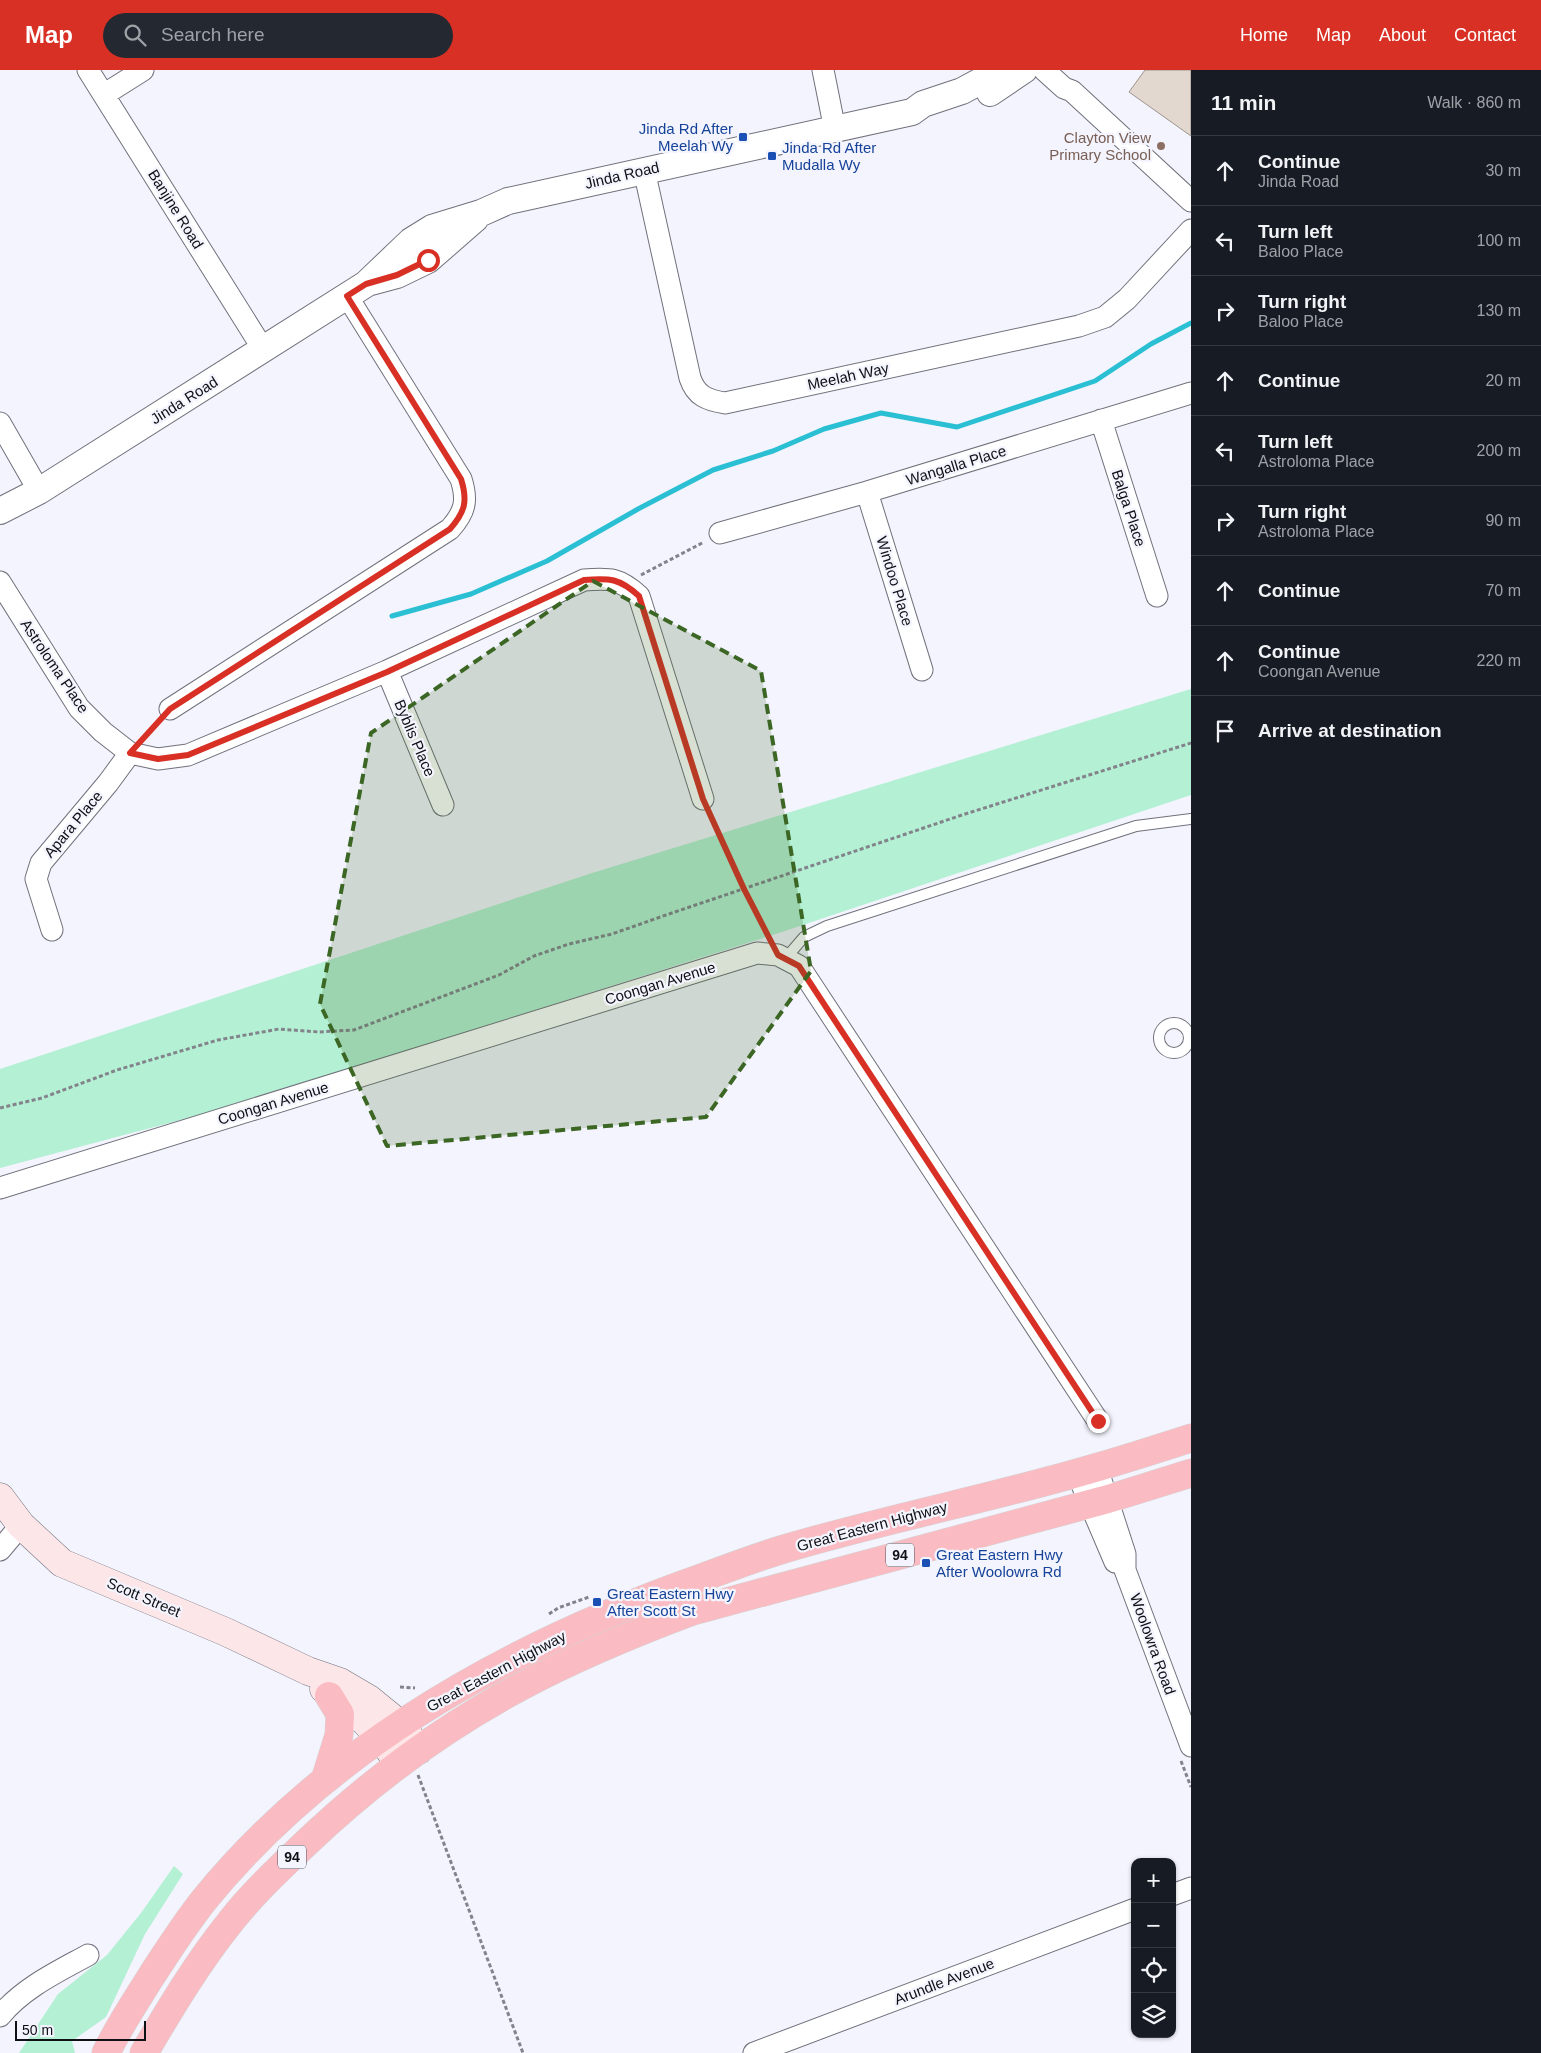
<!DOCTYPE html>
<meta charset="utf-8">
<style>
:root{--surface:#171b24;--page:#242831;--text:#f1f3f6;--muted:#9ea1a6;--line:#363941;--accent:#d93025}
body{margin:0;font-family:Helvetica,sans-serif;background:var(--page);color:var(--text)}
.controls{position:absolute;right:15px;bottom:15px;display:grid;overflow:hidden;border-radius:10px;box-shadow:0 1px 4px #0004}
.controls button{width:45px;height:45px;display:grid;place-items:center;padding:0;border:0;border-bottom:1px solid var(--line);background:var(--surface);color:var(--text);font:25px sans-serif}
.scale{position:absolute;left:15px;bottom:12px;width:131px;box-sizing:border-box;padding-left:5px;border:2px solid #0f1014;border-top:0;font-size:14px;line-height:18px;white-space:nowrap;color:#0f1014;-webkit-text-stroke:4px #f3f4fd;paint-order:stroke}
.stop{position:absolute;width:15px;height:15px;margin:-11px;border:4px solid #d93025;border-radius:50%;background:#fff}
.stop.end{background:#d93025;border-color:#fff;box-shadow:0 1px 5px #0008}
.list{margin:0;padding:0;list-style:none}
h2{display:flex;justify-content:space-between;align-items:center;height:65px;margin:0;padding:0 20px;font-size:21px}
h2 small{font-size:16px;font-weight:400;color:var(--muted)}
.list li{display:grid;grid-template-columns:32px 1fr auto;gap:15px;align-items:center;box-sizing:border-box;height:70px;padding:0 20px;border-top:1px solid var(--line)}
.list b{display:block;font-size:19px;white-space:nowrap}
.list p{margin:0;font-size:16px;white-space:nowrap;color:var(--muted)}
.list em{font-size:16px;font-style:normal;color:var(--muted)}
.icon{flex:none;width:28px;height:28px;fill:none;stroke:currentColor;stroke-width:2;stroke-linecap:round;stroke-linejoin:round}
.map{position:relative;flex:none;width:1191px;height:1983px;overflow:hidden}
header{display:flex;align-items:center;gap:30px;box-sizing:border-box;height:70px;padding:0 25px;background:var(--accent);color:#fff}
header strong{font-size:24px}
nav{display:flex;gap:28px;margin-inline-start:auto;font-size:18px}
.search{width:350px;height:45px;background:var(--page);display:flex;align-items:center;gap:12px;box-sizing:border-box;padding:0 18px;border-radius:28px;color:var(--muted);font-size:19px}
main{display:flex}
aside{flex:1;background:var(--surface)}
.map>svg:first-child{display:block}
.green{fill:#b4f0d4}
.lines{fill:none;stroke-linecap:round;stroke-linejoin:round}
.stream{stroke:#2bbfd3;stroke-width:5}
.building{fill:#e2d8d0;stroke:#9d938c}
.service-casing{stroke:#71717c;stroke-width:12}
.minor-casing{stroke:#71717c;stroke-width:23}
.tertiary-casing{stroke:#71717c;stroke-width:28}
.secondary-casing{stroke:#71717c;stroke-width:29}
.trunk-casing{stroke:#d4d4d5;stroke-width:29}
.path{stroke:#83848b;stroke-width:3;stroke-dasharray:4 2.5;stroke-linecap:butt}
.service{stroke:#fff;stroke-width:10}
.minor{stroke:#fff;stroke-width:21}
.tertiary{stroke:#fff;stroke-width:26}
.secondary{stroke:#fde6e8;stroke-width:28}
.trunk{stroke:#fabcc2;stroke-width:28}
.route{stroke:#d93025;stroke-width:6}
.marked{fill:#3b6623;fill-opacity:0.2;stroke:#3b6623;stroke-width:4;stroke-dasharray:10 6;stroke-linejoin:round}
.transit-dot{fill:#1a4fb4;stroke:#f3f4fd;stroke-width:2}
.education-dot{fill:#8d6e63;stroke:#f3f4fd;stroke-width:2}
.labels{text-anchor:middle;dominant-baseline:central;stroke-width:4.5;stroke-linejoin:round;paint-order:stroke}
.shield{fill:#f3f4fd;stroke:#53545a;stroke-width:1}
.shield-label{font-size:14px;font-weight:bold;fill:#0f1014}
.transit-label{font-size:15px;fill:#164399;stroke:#f3f4fd;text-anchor:start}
.education-label{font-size:15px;fill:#785e54;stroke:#f3f4fd;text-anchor:end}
.street-label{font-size:15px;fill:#0f1014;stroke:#f3f4fd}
</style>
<header>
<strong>Map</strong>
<div class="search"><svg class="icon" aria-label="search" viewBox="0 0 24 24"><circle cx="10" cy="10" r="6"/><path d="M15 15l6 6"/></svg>Search here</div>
<nav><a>Home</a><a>Map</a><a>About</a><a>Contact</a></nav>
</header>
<main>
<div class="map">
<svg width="1191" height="1983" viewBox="0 0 1191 1983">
<rect width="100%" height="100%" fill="#f3f4fd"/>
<path class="green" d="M1191,619V725L782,862L222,1039L0,1098V999L589,804Z
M174,1796L183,1804L145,1864L106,1947L72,1971L75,1983H19L58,1924L107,1885L141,1843Z"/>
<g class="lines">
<path class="stream" d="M392,546L471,524L547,491L638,439L713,400L773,381L824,359L881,343L957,357L1095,311L1151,274L1191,253"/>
</g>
<path class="building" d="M1145,0H1191V66L1129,22Z"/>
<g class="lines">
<defs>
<path id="service" d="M785,889L804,867L827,856L1136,756L1191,749
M1159 968a15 15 0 1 1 30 0a15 15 0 1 1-30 0Z"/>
<path id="minor" d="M88,0L263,279
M823,0L835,60
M1044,0L1064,18L1072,21L1191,131
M105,24L143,0
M644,100L690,308C696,326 707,330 725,333L1079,256L1105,247L1127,229L1191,160
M1101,350L1157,526
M0,353L39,421
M867,422L922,600
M720,463L867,422L1191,323
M0,512L79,638L103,662L130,683L158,689L188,685L387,601L584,510C610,508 619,508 639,526L703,729
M387,601L443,735
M170,639L450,459C465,442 468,431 461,409L347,226
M52,860L36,809L41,793L108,713L130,683
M0,1118L757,883L778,885L799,896L1098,1351
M1097,1398L1125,1484V1500L1191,1676
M1077,1403L1115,1492
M0,1480L21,1455
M1172,1825L1191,1818
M0,1946C23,1918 57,1902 88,1885
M754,1983L1135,1839"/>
<path id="tertiary" d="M990,23L1024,0
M371,212L397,205L428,190L475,149
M0,441L39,421L366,214L411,171L432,158L481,143L508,131L912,42L923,34L962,21L1001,0"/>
<path id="secondary" d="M0,1427L21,1455L62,1493L226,1562L308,1601L340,1612L369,1629L401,1655L419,1680
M324,1619C335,1632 351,1639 364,1651C378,1663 388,1678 399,1694"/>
<path id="trunk" d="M325,1710L339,1665L340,1644L329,1626
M106,1983C119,1956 136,1931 152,1905C169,1879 185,1854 204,1830C332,1673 516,1573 704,1507C731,1497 757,1487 784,1479C888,1448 994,1428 1098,1397C1129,1388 1160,1378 1191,1368
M144,1983C171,1937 198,1892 231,1851C253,1823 279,1799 304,1775C369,1713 441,1659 520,1617C576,1587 634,1563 693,1541L1108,1429L1191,1403"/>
</defs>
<use href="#service" class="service-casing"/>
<use href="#minor" class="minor-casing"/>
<use href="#tertiary" class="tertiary-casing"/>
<use href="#secondary" class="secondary-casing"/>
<use href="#trunk" class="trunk-casing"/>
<path class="path" d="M641,505L704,472
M143,668L157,652
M711,746L744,819L768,866
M0,1038L42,1028L117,1000L218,970L279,959L319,962L354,960L499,905L534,886L569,874L612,864L666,845L962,745L1191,673
M549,1544L558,1538L589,1527
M400,1617L415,1618
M1181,1691L1191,1717
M418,1705L523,1983"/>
<use href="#service" class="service"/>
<use href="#minor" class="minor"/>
<use href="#tertiary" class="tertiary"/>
<use href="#secondary" class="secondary"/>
<use href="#trunk" class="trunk"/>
</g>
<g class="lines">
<path class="route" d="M428,190L397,205L366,214L347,226L461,409C468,431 465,442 450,459L170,639L130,683L158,689L188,685L387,602L584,510C610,508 619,508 639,526L703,729L744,819L778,885L799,896L1098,1351"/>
</g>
<path class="marked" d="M593,511L761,601L811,901L706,1047L387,1076L320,934L371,663Z"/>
<g class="transit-dot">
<rect x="738" y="62" width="10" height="10" rx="2.5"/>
<rect x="767" y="81" width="10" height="10" rx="2.5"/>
<rect x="921" y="1488" width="10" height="10" rx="2.5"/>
<rect x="592" y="1527" width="10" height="10" rx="2.5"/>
</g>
<circle class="education-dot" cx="1161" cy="76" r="5"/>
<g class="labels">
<g class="shield">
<rect x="886" y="1473.5" width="28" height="23" rx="4"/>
<rect x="278" y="1775.5" width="28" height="23" rx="4"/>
</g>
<g class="shield-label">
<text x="900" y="1485">94</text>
<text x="292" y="1787">94</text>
</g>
<g class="transit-label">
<text x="733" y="58" text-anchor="end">Jinda Rd After<tspan x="733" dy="17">Meelah Wy</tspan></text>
<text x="782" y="77">Jinda Rd After<tspan x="782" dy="17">Mudalla Wy</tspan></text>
<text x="936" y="1484">Great Eastern Hwy<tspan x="936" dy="17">After Woolowra Rd</tspan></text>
<text x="607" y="1523">Great Eastern Hwy<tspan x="607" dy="17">After Scott St</tspan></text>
</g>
<g class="education-label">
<text x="1151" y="67">Clayton View<tspan x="1151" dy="17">Primary School</tspan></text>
</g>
<g class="street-label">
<text transform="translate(622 105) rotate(-13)">Jinda Road</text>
<text transform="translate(176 139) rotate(58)">Banjine Road</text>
<text transform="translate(848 306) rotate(-12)">Meelah Way</text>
<text transform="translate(184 330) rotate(-32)">Jinda Road</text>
<text transform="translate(956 395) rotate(-17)">Wangalla Place</text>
<text transform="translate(1129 438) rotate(72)">Balga Place</text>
<text transform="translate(895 511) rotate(73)">Windoo Place</text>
<text transform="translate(55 596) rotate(56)">Astroloma Place</text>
<text transform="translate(415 668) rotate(67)">Byblis Place</text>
<text transform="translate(73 754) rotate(-50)">Apara Place</text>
<text transform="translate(660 913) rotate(-17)">Coongan Avenue</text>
<text transform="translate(273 1033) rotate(-17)">Coongan Avenue</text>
<text transform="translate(872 1456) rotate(-15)">Great Eastern Highway</text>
<text transform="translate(144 1527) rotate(23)">Scott Street</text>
<text transform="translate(1153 1574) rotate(70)">Woolowra Road</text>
<text transform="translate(496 1601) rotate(-28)">Great Eastern Highway</text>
<text transform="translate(944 1911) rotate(-21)">Arundle Avenue</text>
</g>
</g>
</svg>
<div class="controls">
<button>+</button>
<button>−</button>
<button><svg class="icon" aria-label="locate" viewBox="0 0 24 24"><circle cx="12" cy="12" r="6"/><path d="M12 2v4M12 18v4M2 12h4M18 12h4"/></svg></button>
<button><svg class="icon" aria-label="layers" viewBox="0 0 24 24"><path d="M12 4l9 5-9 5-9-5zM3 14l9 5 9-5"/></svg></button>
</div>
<div class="scale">50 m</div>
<div class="stop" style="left:428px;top:190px"></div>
<div class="stop end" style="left:1098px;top:1351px"></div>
</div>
<aside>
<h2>11 min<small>Walk · 860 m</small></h2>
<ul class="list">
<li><svg class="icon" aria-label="ahead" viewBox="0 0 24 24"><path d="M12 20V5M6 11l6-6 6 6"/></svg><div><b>Continue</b><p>Jinda Road</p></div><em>30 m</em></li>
<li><svg class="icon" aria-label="left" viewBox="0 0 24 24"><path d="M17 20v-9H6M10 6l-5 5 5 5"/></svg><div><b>Turn left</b><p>Baloo Place</p></div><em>100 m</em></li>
<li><svg class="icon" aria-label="right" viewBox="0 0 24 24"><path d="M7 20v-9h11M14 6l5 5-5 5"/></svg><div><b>Turn right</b><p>Baloo Place</p></div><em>130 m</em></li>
<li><svg class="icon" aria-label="ahead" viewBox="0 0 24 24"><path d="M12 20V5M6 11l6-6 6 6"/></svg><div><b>Continue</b></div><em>20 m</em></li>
<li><svg class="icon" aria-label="left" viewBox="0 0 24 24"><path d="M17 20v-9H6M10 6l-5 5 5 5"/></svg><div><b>Turn left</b><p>Astroloma Place</p></div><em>200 m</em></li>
<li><svg class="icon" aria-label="right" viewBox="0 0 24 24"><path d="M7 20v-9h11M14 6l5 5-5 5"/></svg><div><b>Turn right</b><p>Astroloma Place</p></div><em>90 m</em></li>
<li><svg class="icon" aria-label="ahead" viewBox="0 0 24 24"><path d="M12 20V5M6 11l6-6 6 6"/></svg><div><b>Continue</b></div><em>70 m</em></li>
<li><svg class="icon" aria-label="ahead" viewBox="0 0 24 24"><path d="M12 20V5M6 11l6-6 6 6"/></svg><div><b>Continue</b><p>Coongan Avenue</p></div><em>220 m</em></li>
<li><svg class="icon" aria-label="arrive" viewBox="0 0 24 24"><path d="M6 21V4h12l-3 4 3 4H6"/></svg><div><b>Arrive at destination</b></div></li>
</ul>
</aside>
</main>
